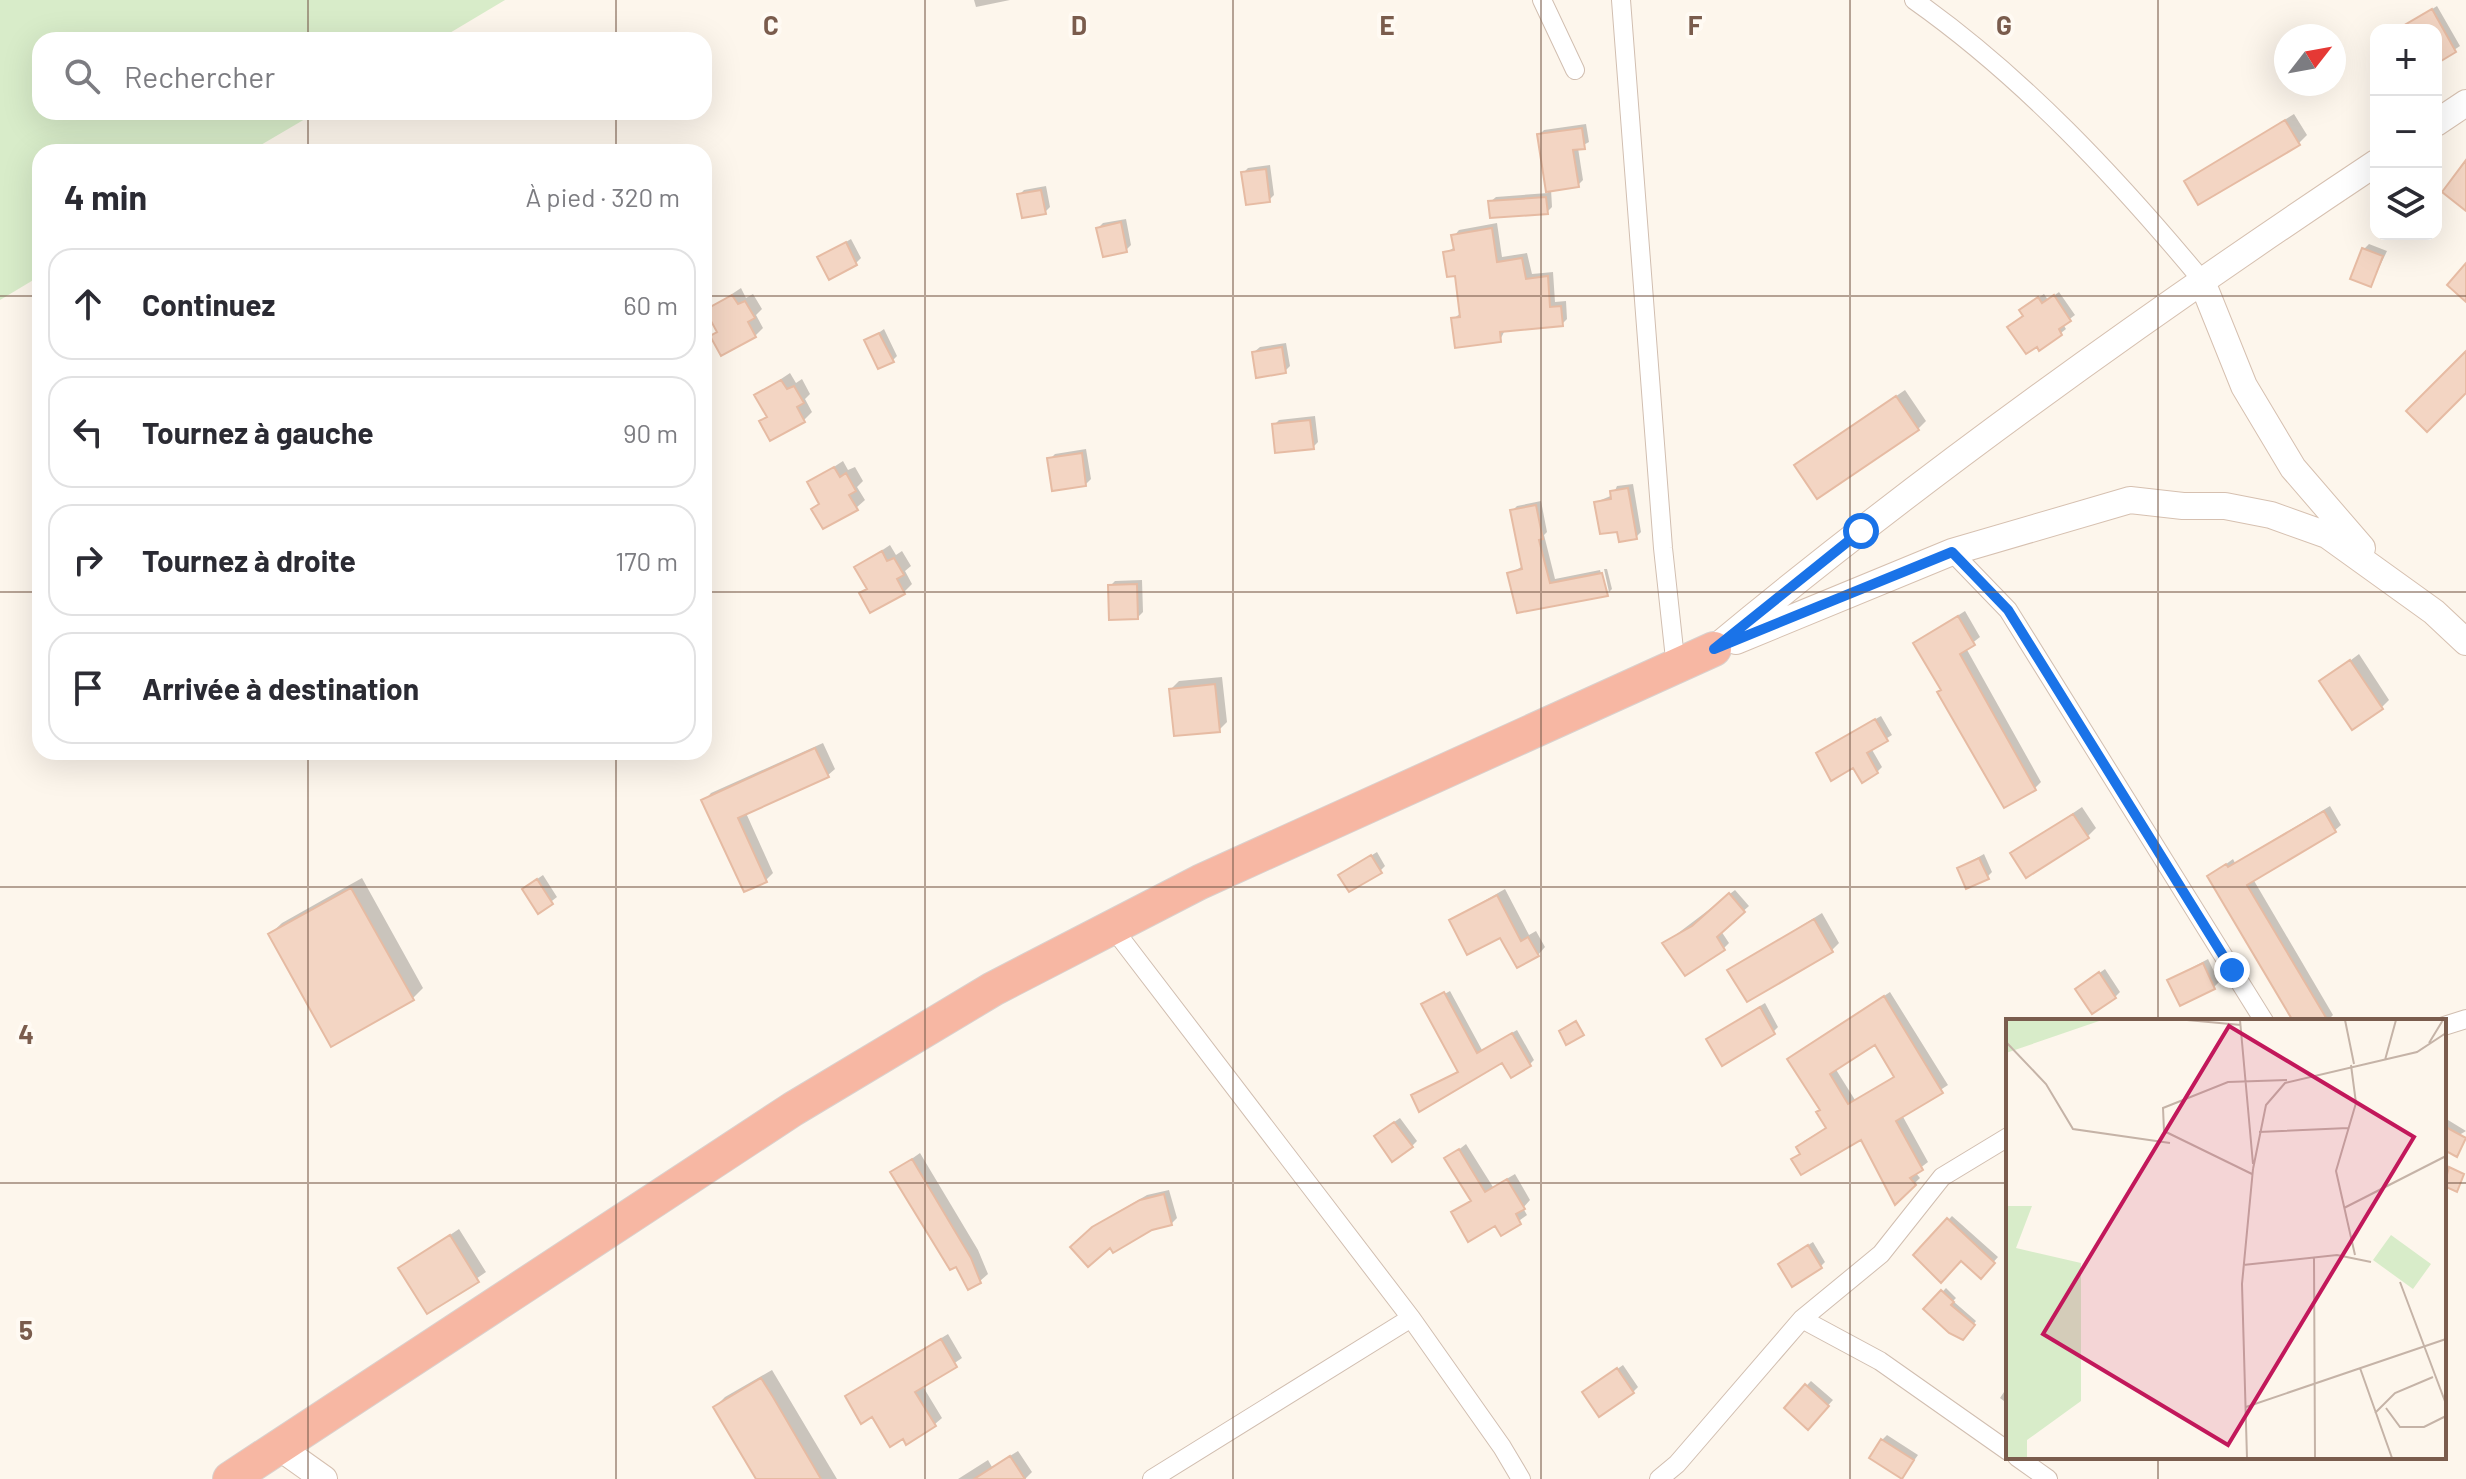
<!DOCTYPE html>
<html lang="fr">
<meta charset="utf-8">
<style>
:root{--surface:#fff;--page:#f2f2f3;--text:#2b2b33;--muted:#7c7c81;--line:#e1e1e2}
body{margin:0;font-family:Barlow,sans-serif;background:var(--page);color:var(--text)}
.controls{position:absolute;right:24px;top:24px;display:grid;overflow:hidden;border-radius:16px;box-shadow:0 8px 32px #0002}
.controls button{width:72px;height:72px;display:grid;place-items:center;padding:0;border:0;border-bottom:2px solid var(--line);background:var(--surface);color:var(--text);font:40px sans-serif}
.compass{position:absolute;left:2274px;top:24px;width:72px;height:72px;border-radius:50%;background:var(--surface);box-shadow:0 8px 32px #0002;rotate:59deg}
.stop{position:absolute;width:24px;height:24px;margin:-18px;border:6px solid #1a73e8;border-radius:50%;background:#fff}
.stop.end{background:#1a73e8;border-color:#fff;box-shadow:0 2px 8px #0008}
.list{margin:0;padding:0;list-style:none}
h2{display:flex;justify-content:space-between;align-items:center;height:104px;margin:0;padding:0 32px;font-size:34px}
h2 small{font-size:26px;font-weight:400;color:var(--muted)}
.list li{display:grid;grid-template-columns:52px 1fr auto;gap:24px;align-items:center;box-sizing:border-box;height:112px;margin:0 16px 16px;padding:0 16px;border:2px solid var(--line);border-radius:24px}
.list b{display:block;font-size:30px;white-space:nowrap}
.list em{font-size:26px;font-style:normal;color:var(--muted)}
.icon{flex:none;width:44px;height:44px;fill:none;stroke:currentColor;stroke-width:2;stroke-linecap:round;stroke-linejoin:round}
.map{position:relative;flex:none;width:2466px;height:1479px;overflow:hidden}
.search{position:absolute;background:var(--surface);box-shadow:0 8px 32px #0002;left:32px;top:32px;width:680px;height:88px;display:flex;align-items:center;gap:20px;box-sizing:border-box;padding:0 28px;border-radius:24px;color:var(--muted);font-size:30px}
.panel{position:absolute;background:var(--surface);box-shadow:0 8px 32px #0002;left:32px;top:144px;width:680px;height:616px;border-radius:24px}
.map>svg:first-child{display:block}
.green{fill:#d8ecc9}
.shadow{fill:#0003;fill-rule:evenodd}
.building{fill:#f3d5c3;stroke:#e6bba3;stroke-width:2;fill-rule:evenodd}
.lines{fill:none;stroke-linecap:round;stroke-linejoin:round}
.street-casing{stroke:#d1beb0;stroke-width:20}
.secondary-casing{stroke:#d6c0b0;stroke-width:28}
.highway-casing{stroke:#dad1cd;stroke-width:36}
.street{stroke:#fff;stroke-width:18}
.secondary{stroke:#fff;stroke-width:26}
.highway{stroke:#f7b7a3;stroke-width:34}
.route{stroke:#1a73e8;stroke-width:10}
.grid{fill:none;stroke:#7a5c4d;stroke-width:2;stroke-opacity:0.55}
.inset-road{fill:none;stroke:#c5b3a7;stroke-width:2}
.view{fill:#c2185b;fill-opacity:0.15;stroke:#c2185b;stroke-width:4}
.inset-edge{fill:none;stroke:#7a5c4d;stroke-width:4}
.grid-label{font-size:26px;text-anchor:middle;font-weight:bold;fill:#7a5c4d;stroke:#fffaf3;stroke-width:8;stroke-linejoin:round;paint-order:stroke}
</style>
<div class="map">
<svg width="2466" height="1479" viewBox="0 0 2466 1479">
<rect width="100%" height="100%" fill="#fdf6ec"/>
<path class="green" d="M0,0H505L438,40H40V112H317L249,152H40V276L0,300Z"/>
<path class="shadow" d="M974,0H1010L976,7Z
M2437,6L2460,46L2436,62V30H2408L2406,26Z
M2294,114L2307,135L2299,143L2186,181Z
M1586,124L1589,142L1578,148L1583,180L1578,185L1551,189L1552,207L1547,212L1490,202L1496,197L1548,193L1539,135L1544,130Z
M1270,165L1274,195L1269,200L1243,173L1248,168Z
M1046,186L1050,207L1045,212L1019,195L1024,190Z
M1126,219L1131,245L1126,250L1098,228L1103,223Z
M1497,223L1502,257L1527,253L1532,274L1553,272L1555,302L1566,301L1567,319L1562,324L1505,330L1500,340L1453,319L1461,313L1456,274L1445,253L1455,247L1454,236L1459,230Z
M851,239L861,258L856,263L820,257Z
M2369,244L2387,251L2371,285L2364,249Z
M741,288L746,298L753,294L762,309L756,315L763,328L755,336H713L719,330L708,310Z
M2059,292L2075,315L2063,324L2066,329L2061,333L2039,348L2025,315L2026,306L2044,294L2048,300Z
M884,329L897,356L892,361L867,341Z
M1286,343L1290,366L1285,371L1254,352L1260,347Z
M790,373L796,383L802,379L810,394L805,399L812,412L804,420L761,422L768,415L757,395Z
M1905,390L1926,421L1918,429L1796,465Z
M1315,416L1318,442L1313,447L1274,425L1279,420Z
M1086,449L1091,479L1086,484L1050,459L1055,454Z
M843,461L848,470L855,467L863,481L857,487L865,500L856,508L814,509L820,503L809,483Z
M1633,484L1641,532L1636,537L1596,502L1613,495L1617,486Z
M1541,501L1547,532L1544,535L1555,579L1600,570L1607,594L1518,611L1509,574L1523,566L1512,511L1517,506Z
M890,545L896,555L902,551L911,566L905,571L912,584L904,592L862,593L868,587L857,567Z
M1604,569H1607L1612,589L1609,592Z
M1142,580L1143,612L1138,617L1110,586L1115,581Z
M1965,611L1980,637L1966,648L2041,782L2035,788L1942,689L1915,643Z
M2359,654L2389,700L2381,708L2322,682Z
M1222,677L1227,722L1219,730L1171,689L1179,681Z
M1881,716L1892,735L1871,748L1882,767L1877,772L1823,749Z
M823,743L835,769L827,776L746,813L773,873L766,880L704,801L711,793Z
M2330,806L2341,825L2334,831L2253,879L2333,1015L2327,1021H2295L2210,876L2233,859L2235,863Z
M2082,807L2096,828L2088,836L2013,854Z
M1377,852L1385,866L1380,871H1346Z
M1984,854L1992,872L1987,877L1959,868Z
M543,875L557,897L539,911L530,884Z
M362,878L423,988L412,999L270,934L282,923Z
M1505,889L1529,935L1536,931L1545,947L1538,955L1501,935L1451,920Z
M1735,890L1749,906L1721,931L1729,943L1724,948L1665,943Z
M1822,913L1839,943L1832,950L1730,970Z
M2208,959L2219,982L2214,987L2169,980Z
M2105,969L2120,992L2115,997L2077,989Z
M1450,991L1482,1050L1517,1030L1534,1060L1530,1064L1503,1060L1413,1096L1460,1070L1426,1004Z
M1890,992L1948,1085L1902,1115L1928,1162L1915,1172L1920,1178L1895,1202L1862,1137L1794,1159L1802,1152L1799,1147L1804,1141L1828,1127L1822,1109L1790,1059ZM1876,1042L1896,1076L1855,1100L1835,1068Z
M1765,1003L1778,1027L1773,1032L1708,1039Z
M1400,1118L1417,1141L1412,1146L1381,1131Z
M2448,1120L2466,1131L2444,1144V1124Z
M1466,1144L1493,1187L1515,1174L1530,1200L1523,1208L1527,1215L1502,1233L1496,1223L1454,1213L1472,1199L1447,1159Z
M920,1153L978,1250L988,1274L980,1281L893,1172Z
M1169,1190L1177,1218L1171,1224L1111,1245L1072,1247L1099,1223L1147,1195Z
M1952,1216L1998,1257L1981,1276L1961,1258L1915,1255Z
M459,1229L486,1272L428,1312L401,1268Z
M1813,1242L1825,1262L1821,1266L1785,1260Z
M1946,1288L1956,1298L1953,1301L1976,1321L1966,1334L1926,1309Z
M948,1334L962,1358L922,1385L942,1418L935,1424L907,1442L847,1396Z
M1623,1365L1638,1387L1633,1392L1590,1388Z
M772,1370L837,1479H758L715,1407L725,1397Z
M1811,1381L1833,1400L1808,1427L1786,1407Z
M2008,1386V1404L2000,1398Z
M1887,1435L1918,1455L1902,1477L1882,1440Z
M1018,1451L1032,1472L1025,1479H958L988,1460L992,1467Z"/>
<path class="building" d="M2432,9L2456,52L2436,64V30H2396Z
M2285,120L2300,145L2198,205L2184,181Z
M1582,128L1585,149L1573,150L1579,187L1546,192L1537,134Z
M2466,160V211L2442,192Z
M1266,169L1270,202L1246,205L1241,172Z
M1041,190L1046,214L1022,218L1017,194Z
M1546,197L1548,214L1490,218L1488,201Z
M1121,222L1127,252L1103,257L1096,228Z
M1492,228L1497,262L1522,258L1526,279L1548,276L1550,307L1561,306L1563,326L1500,332L1501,342L1455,348L1451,318L1460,317L1455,276L1447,277L1443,252L1454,250L1451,235Z
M846,242L857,265L829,280L817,257Z
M2362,248L2383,256L2371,287L2350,279Z
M2466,263V302L2447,285Z
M732,295L738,304L745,301L755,318L748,322L756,337L721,356L710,336L717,332L705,310Z
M2054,295L2071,321L2059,329L2062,335L2039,351L2037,347L2026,354L2007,327L2023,316L2019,310L2038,297L2042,303Z
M879,333L894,362L878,369L864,340Z
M1282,347L1286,373L1256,378L1252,352Z
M2466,351V393L2427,432L2406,411Z
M781,380L787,389L794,386L804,403L797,407L805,422L770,441L759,421L767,417L754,395Z
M1896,396L1919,430L1817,499L1794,465Z
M1310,420L1314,449L1275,453L1272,424Z
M1082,453L1086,486L1052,491L1047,458Z
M834,467L840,477L846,473L856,491L849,495L858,510L823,529L811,509L819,504L807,482Z
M1628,488L1637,539L1619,542L1617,532L1600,534L1594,502L1611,499L1610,491Z
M1536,505L1543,539L1539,540L1550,583L1602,573L1608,596L1517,613L1507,573L1522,569L1510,510Z
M882,551L887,561L894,558L904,575L897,579L905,594L870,613L859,593L867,589L854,567Z
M1137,584L1138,619L1109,620L1108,585Z
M1958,616L1975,645L1960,654L2036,790L2004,808L1937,692L1941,690L1913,643Z
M2350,660L2383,709L2352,730L2319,681Z
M1215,684L1220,732L1174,736L1169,689Z
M1875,719L1888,741L1867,753L1878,773L1862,783L1853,768L1831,781L1816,753Z
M815,748L829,777L738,818L767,882L744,892L701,800Z
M2324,811L2336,832L2247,885L2328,1021H2293L2207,876L2226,864L2228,867Z
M2073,814L2089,838L2026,878L2010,853Z
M1371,855L1382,873L1349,892L1338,875Z
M1979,858L1989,879L1966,889L1957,868Z
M537,879L553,904L538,914L522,889Z
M351,888L414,1000L331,1047L268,934Z
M1729,893L1745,912L1717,937L1725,950L1685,976L1662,943L1692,926Z
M1497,895L1521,941L1528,937L1539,956L1517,968L1500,938L1467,955L1449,920Z
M1814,919L1833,952L1747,1002L1727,970Z
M2203,963L2215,989L2180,1006L2167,980Z
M2099,972L2116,998L2092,1014L2075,989Z
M1444,992L1477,1053L1512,1033L1531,1066L1511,1078L1502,1063L1419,1112L1411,1095L1458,1072L1421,1004Z
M1884,996L1943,1093L1896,1121L1923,1170L1910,1178L1916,1185L1895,1205L1861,1140L1801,1175L1791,1159L1800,1154L1796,1147L1826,1128L1816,1112L1820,1110L1787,1059ZM1875,1045L1894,1077L1848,1104L1830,1074Z
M1760,1007L1775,1034L1722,1066L1706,1039Z
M1576,1021L1584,1035L1566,1045L1559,1031Z
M1394,1122L1413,1147L1392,1162L1374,1136Z
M2444,1126L2466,1138L2457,1157L2444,1150Z
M1459,1149L1485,1192L1507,1179L1525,1209L1516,1214L1521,1224L1501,1236L1495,1226L1468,1242L1451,1212L1471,1201L1444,1158Z
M912,1159L971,1258L981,1283L968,1290L956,1267L950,1270L890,1172Z
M2449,1167L2464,1174L2457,1192L2444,1186Z
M1164,1194L1172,1225L1152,1230L1113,1253L1110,1248L1088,1267L1070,1247L1092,1227L1140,1200Z
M1947,1218L1995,1263L1981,1279L1961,1261L1941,1283L1913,1255Z
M450,1235L479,1282L427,1314L398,1268Z
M1808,1245L1822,1268L1792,1287L1778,1264Z
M1941,1290L1954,1302L1951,1305L1975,1325L1963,1340L1949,1333L1923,1309Z
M941,1339L957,1367L915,1392L936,1426L906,1445L903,1439L890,1447L872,1417L861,1424L845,1396Z
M1617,1368L1634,1393L1599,1417L1582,1392Z
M761,1378L773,1397L821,1479H756L713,1407Z
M1805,1384L1829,1406L1808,1430L1784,1408Z
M1881,1439L1914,1460L1902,1479L1869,1458Z
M1010,1456L1025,1479H974Z"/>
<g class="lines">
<defs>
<path id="street" d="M1542,0L1575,70
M1621,0L1663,548L1676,668
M1914,0C2023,77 2116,177 2201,279
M1952,552L2008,610L2264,1021
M1112,927L1411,1318L1502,1447L1521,1479
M2444,1026L2466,1019
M1802,1319L1880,1361L2008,1451
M2017,1457L2048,1479
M1152,1479L1411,1318
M1659,1479L1677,1464L1802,1319L1881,1254L1942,1177L2008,1137"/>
<path id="secondary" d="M2436,123L2466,103
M2201,279L2244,386L2293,468L2362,548
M1736,641L1952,552L2130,500L2183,506H2225L2271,515L2327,535L2434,612L2466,642
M1714,649C1924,474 2149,314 2376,163
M279,1447L324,1479"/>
<path id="highway" d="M230,1479L793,1109L993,989L1200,882L1714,649"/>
</defs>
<use href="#street" class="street-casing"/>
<use href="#secondary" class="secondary-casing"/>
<use href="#highway" class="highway-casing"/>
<use href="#street" class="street"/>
<use href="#secondary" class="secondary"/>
<use href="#highway" class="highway"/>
</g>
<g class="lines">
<path class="route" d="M1861,531L1714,649L1952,552L2008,610L2232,970"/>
</g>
<path class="grid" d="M308,0V40M616,0V40M925,0V1479M1233,0V1479M1541,0V1479M1850,0V1479M2158,0V1021M308,112V152M616,112V152M0,296H40M704,296H2466M0,592H40M704,592H2466M308,752V1479M616,752V1479M0,887H2466M0,1183H2008M2444,1183H2466M2158,1457V1479"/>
<g transform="translate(2006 1019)">
<rect width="440" height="440" fill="#fdf6ec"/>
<path d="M0,1H96L0,34ZM0,187H26L10,229L75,244V382L21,421V439H0ZM385,216L425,245L407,270L367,241Z" fill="#d8ecc9"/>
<path class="inset-road" d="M181,1L235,6M234,1L247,145M339,1L348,45M0,23L40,65L67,110L164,124M423,24L437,1M379,41L390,1M345,46L350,84L330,152L349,236M253,113L342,109M247,150L260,86L279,64L411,33L440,14M246,155L158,112L157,89L222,63L281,61M338,189L440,137M308,238L309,439M237,246L331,236L365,243M394,263L440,385M354,349L386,439M240,388L440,320M380,389L394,408H418L440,397M369,394L389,374L427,358M241,439L236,265L247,150"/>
<path class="view" d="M223,7L408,118L222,426L37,315Z"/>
<rect width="440" height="440" class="inset-edge"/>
</g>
<g class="grid-label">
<text x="771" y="35">C</text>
<text x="1079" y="35">D</text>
<text x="1387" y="35">E</text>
<text x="1695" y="35">F</text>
<text x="2004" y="35">G</text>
<text x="26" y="1044">4</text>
<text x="26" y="1340">5</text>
</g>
</svg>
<div class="controls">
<button>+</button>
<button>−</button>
<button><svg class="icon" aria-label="layers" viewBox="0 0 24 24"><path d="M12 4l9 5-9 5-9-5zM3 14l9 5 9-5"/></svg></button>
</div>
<svg class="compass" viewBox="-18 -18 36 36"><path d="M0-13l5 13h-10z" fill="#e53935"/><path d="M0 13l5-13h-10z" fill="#7c7c81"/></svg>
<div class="stop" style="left:1861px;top:531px"></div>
<div class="stop end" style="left:2232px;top:970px"></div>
<div class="search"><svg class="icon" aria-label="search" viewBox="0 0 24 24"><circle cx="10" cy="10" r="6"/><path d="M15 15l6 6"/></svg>Rechercher</div>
<section class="panel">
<h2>4 min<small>À pied · 320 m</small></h2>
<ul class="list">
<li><svg class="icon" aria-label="ahead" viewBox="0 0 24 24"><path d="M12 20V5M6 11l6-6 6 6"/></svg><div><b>Continuez</b></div><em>60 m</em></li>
<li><svg class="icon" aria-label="left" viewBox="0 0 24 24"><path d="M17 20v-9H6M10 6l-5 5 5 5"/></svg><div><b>Tournez à gauche</b></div><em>90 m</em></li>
<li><svg class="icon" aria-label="right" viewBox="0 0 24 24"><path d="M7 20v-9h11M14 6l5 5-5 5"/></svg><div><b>Tournez à droite</b></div><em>170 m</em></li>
<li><svg class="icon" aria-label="arrive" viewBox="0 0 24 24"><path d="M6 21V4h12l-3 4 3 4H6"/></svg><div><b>Arrivée à destination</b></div></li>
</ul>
</section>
</div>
